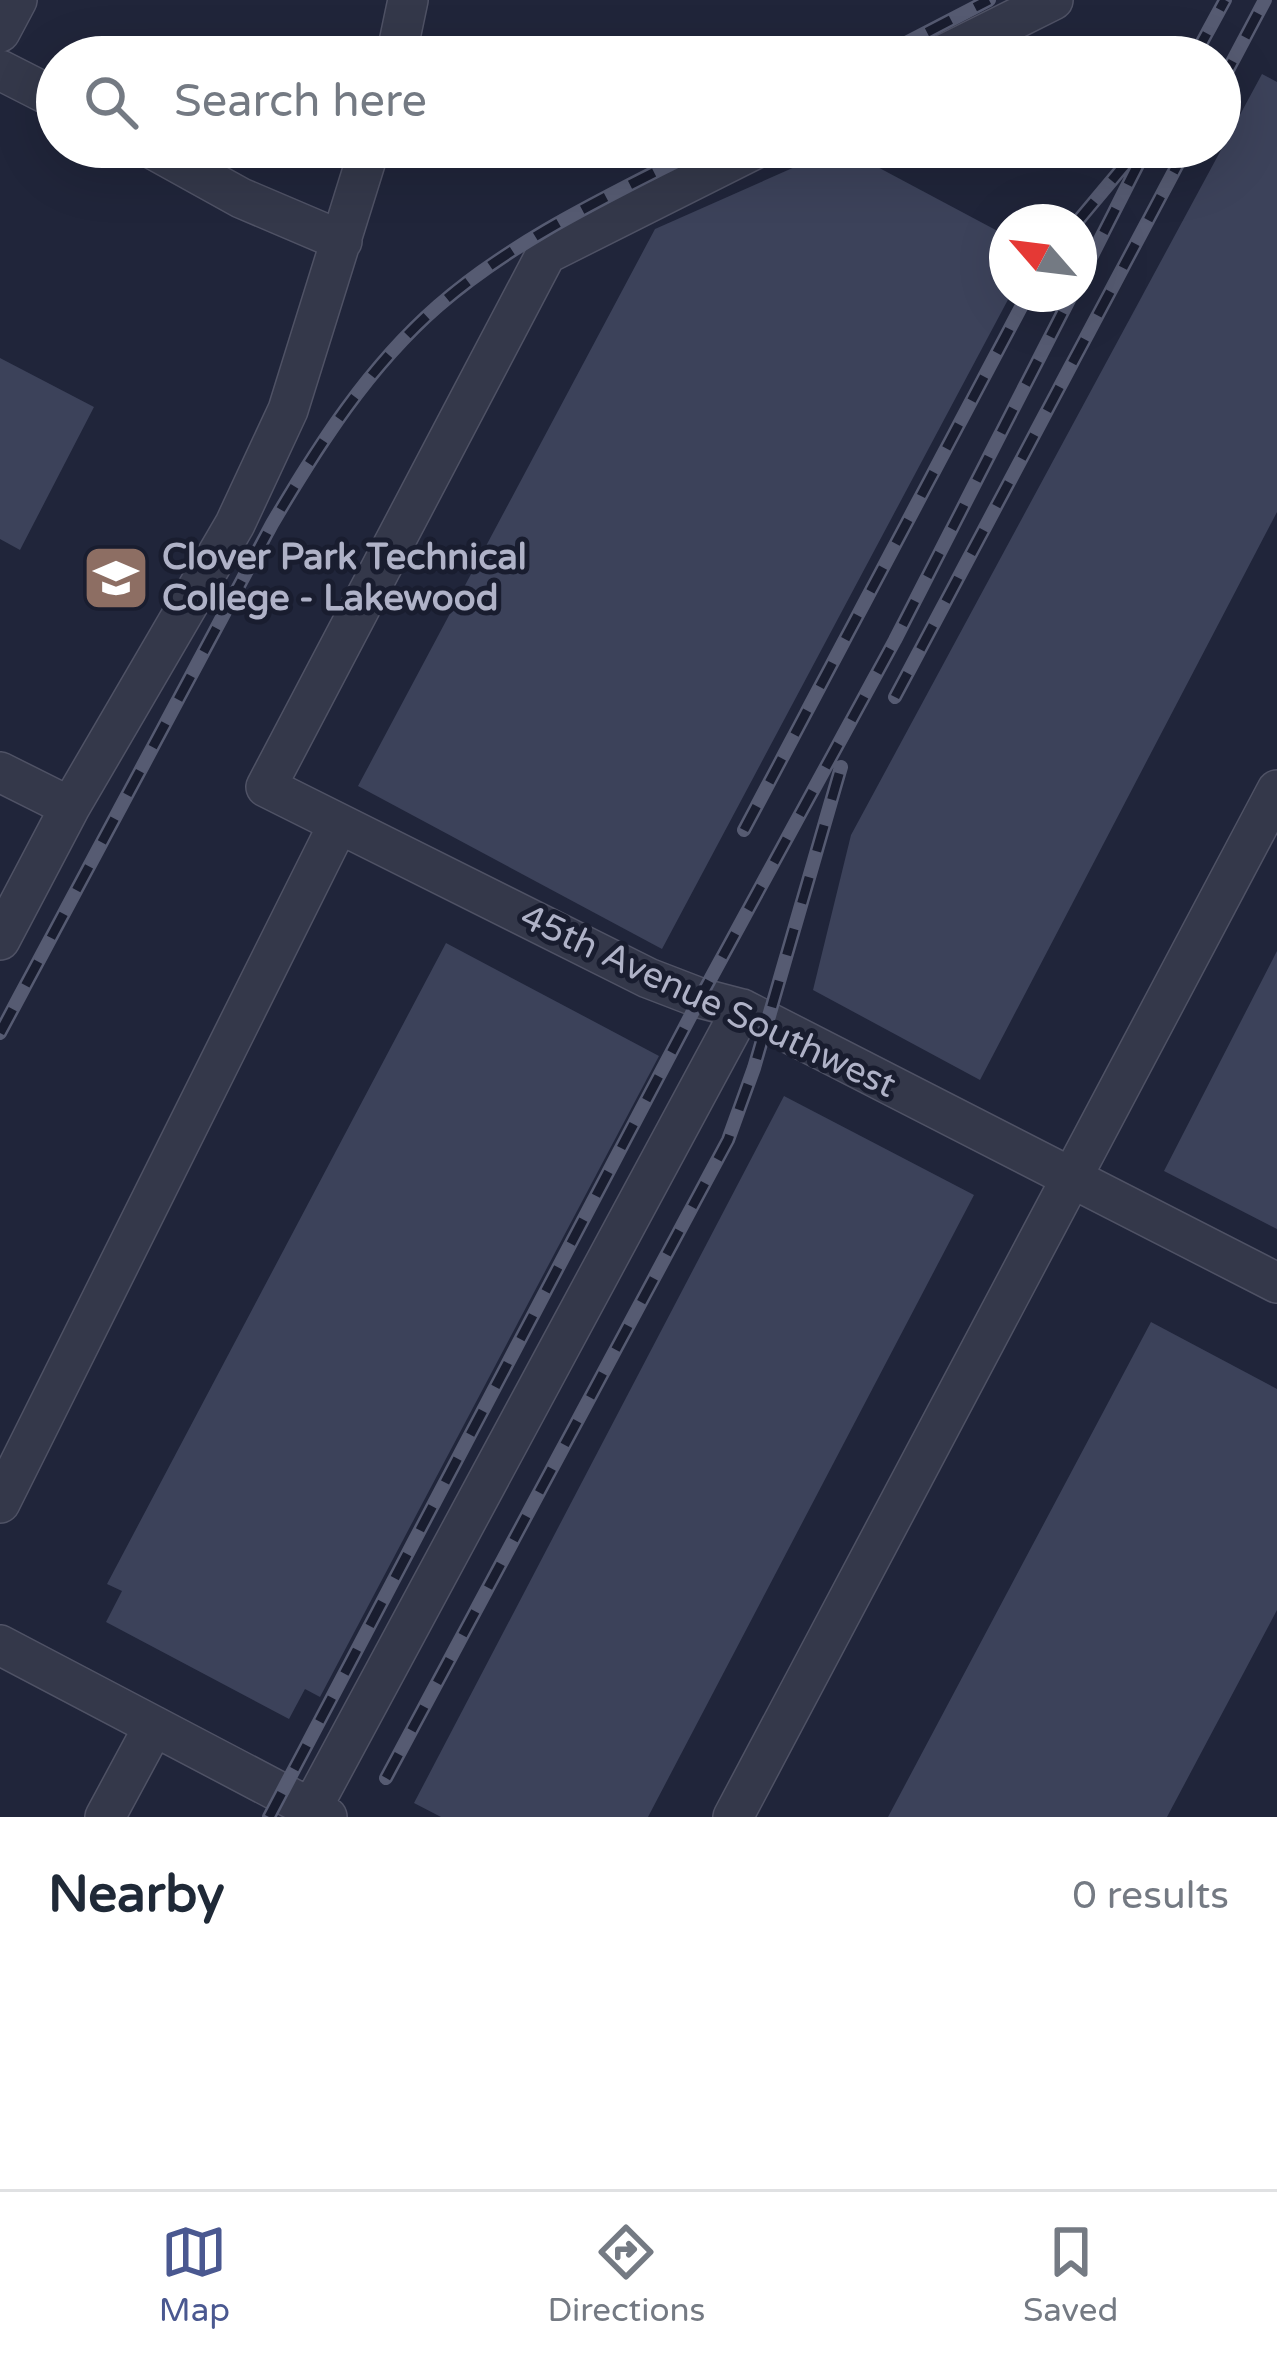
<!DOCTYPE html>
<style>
:root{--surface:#fff;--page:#f2f2f3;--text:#1f2937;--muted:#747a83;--line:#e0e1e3;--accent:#4a5890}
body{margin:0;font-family:"Varela Round",sans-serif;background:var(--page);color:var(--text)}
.compass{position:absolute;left:989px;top:204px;width:108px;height:108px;border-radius:50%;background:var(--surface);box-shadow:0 12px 48px #0002;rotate:298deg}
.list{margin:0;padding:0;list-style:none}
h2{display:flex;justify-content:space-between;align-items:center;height:156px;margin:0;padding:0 48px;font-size:51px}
h2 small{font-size:39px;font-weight:400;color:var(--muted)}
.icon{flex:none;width:66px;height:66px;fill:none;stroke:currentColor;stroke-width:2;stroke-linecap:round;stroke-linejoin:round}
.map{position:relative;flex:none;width:1277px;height:1817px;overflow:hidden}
.search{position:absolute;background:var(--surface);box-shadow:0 12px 48px #0002;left:36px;right:36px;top:36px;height:132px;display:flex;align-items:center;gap:30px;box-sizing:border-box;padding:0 42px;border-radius:66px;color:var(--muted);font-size:45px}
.sheet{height:372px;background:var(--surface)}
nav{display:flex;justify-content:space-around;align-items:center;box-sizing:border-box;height:168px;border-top:3px solid var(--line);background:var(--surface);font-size:33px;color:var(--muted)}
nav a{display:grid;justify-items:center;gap:6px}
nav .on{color:var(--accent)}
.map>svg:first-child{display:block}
.building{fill:#3c425a}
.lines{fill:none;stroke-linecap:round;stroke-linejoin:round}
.minor-casing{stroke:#4f5265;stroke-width:42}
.minor{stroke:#34384a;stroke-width:39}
.rail-casing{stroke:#565b72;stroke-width:14}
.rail{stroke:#191d2f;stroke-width:9;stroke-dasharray:27;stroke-linecap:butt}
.labels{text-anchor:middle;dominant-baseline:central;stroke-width:10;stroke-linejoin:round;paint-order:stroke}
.poi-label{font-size:36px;font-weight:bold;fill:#afb2c7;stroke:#191d2f;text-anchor:start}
.street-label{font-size:36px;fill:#afb2c7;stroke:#191d2f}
</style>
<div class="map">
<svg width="1277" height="1817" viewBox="0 0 1277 1817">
<rect width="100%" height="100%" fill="#20253a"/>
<path class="building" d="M1262,74L1277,82V512L980,1080L813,990L851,835Z
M840,147L1007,236V294H1011L662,949L358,786L655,229Z
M0,358L94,407L20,550L0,539Z
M446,943L659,1056L320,1697L305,1689L289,1719L106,1622L122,1591L107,1584Z
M1277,951V1229L1164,1171Z
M784,1096L974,1195L648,1817H441L414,1803Z
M1151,1322L1277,1389V1610L1167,1817H888Z"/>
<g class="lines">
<defs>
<path id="minor" d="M0,32L17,0
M396,57L408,0
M939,57L1053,0
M0,70L57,99
M149,147L241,198L342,241
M759,147L546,254L266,787L648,978L700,998L742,1009L1277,1283
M0,772L70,807
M0,940L70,807L235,524L288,410L370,147
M0,1503L338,825
M0,1645L327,1817
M311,1809L742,1009
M105,1817L154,1726
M733,1817L1277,790"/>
</defs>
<use href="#minor" class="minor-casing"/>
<use href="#minor" class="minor"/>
<defs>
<path id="rail" d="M879,57L989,0
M1194,57L1225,0
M1220,85L1265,0
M1077,222L1128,161
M1079,281L1147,147
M895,697L1187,147
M744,830L1028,294
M0,1033L272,524C318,446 368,367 438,306C516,238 613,194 704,147
M386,1778L728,1140L754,1068L841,767
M269,1817L700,998L895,640L1072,294"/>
</defs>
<use href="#rail" class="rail-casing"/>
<use href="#rail" class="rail"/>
</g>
<defs>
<symbol id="university-square" viewBox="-11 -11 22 22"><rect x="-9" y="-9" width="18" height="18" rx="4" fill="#8d6e63" stroke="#191d2f"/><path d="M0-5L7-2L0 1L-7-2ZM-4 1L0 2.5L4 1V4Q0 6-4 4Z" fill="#fff"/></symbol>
</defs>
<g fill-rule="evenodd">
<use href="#university-square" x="78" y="540" width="76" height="76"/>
</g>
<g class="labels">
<g class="poi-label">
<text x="162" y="557">Clover Park Technical<tspan x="162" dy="41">College - Lakewood</tspan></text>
</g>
<g class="street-label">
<text transform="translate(708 1001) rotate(25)">45th Avenue Southwest</text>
</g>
</g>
</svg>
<svg class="compass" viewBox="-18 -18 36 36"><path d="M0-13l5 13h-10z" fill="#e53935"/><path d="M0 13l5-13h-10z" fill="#747a83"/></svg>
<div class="search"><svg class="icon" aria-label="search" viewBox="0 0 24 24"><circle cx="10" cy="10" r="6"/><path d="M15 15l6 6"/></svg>Search here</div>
</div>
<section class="sheet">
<h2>Nearby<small>0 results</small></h2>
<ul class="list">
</ul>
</section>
<nav>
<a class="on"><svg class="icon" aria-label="map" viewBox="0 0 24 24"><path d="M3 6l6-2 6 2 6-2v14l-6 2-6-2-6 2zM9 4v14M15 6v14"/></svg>Map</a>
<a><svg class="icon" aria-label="directions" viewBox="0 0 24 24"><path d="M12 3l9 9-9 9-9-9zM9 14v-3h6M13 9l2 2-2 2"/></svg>Directions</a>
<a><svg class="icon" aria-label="saved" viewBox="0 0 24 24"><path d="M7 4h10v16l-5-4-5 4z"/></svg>Saved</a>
</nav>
